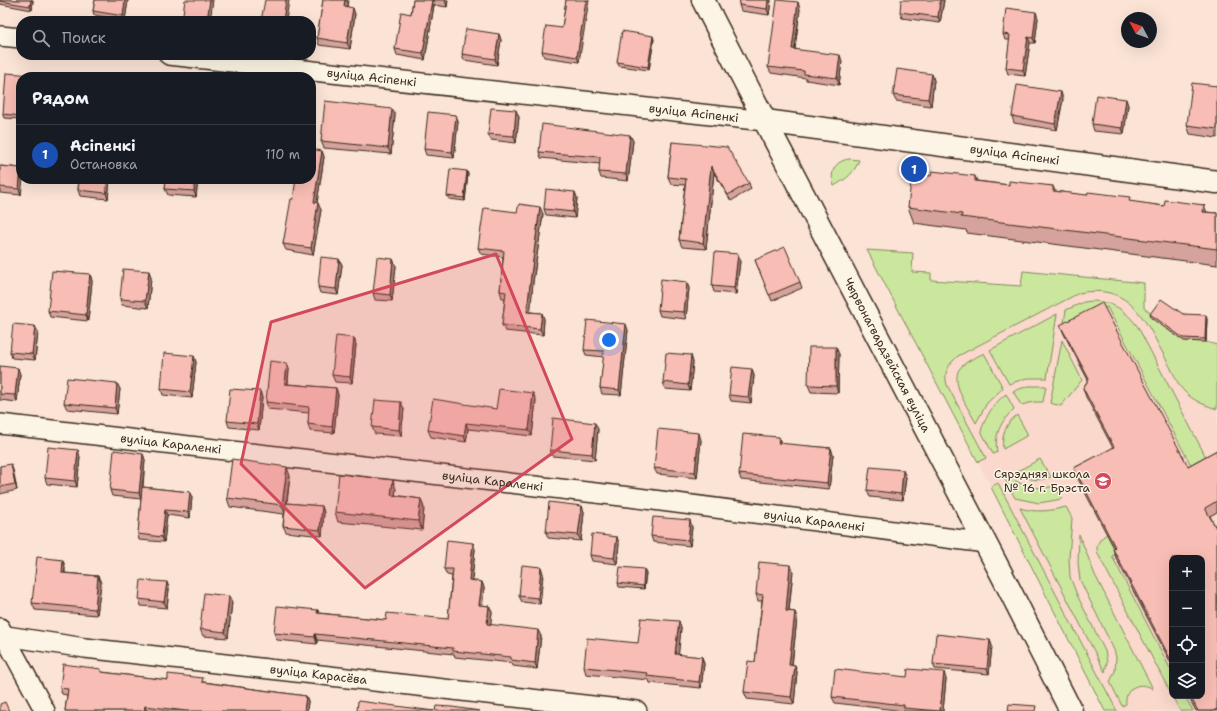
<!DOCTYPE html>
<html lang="ru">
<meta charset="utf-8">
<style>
:root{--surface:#171b24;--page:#20242c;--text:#f1f3f6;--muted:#9ea1a6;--line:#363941;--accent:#b45309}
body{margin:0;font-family:"Shantell Sans",sans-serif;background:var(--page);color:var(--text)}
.controls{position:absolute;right:12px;bottom:12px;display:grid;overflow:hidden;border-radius:8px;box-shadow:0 4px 16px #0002}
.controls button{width:36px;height:36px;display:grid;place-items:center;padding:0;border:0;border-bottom:1px solid var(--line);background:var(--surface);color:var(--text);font:20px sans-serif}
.compass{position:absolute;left:1121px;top:12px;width:36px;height:36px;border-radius:50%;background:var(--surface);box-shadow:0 4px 16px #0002;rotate:311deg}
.you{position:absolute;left:609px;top:340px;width:14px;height:14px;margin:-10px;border:3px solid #fff;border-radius:50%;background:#1a73e8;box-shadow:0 0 0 6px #1a73e833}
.badge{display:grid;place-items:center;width:26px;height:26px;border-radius:50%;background:var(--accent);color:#fff;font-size:13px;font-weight:700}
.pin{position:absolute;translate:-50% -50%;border:2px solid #fff;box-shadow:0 1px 4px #0006}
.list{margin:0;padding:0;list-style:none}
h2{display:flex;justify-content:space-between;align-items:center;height:52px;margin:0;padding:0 16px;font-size:17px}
h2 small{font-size:13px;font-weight:400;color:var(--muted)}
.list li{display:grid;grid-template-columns:26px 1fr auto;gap:12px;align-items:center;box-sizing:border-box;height:60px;padding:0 16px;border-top:1px solid var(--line)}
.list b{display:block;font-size:15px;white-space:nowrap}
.list p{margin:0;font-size:13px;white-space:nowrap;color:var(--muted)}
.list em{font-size:13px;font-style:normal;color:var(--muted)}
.icon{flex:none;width:22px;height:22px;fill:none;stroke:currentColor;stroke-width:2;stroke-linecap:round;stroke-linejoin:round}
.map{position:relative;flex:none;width:1217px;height:711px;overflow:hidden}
.search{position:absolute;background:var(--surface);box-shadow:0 4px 16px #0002;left:16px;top:16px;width:300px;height:44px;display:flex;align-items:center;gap:10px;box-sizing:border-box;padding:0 14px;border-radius:16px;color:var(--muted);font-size:15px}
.panel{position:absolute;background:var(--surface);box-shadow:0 4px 16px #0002;left:16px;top:72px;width:300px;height:112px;border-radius:16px}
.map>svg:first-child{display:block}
.built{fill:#fad8cc;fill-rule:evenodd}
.green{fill:#cbe79e;stroke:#83885e}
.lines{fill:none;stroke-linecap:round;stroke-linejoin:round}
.street-casing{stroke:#3b2a1e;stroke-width:22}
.secondary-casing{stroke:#3b2a1e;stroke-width:25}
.street{stroke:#fcf5e5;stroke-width:19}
.secondary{stroke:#fcf5e5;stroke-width:22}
.wall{fill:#d5a39b;stroke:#3b2a1e}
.shaded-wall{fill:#ae847e;stroke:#3b2a1e}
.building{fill:#f8bdb4;stroke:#3b2a1e}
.marked{fill:#d1495b;fill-opacity:0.2;stroke:#d1495b;stroke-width:3;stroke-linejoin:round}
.labels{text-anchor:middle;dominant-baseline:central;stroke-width:3;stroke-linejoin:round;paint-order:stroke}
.street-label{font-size:12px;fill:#3b2a1e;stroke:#fcf5e5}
.poi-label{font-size:12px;fill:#3b2a1e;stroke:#fcf5e5;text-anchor:end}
</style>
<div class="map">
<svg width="1217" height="711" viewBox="0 0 1217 711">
<rect width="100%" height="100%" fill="#fbe4d6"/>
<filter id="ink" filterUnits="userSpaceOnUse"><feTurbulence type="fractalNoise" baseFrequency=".025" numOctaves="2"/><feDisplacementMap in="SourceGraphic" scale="8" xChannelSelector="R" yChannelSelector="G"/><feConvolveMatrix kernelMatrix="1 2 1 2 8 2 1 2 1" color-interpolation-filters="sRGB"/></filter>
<g filter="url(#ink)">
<path class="built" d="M867,250L913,253L912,272L931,273V280L1021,286L1023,271L1144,283V308L1186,341L1206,342L1217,345V711H1105L991,487ZM1172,558H1202V696H1172Z"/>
<path class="green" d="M849,159L859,160C854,174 846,179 834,186C829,172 835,161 849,159Z
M867,250L913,253L912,272L931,273V280L1021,286L1023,271L1144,283V308L1186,341L1206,342L1217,345V409C1201,404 1189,399 1179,385C1173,372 1166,359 1159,346C1141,311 1124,284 1079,293L958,356C949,364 943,372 947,385L986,458L978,462Z
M1092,301C1114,302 1125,310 1138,327L1208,461L1193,469L1107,307L1063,329L1066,310L1084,302Z
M1057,314L1047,378H1027L1009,384L990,350Z
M1062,340L1082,380L1061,406L1050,403Z
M984,353L1003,388L987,403L976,423C969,409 947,379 962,366C968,360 977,357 984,353Z
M1029,386H1046L1043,402H1034L1021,405L1013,391Z
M1006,394L1014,409C1001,421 994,434 997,452L993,454L981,431C986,416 993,404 1006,394Z
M1017,415L1028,435L1003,449C1001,435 1006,423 1017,415Z
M1040,459L1051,477C1037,482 1028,480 1016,472Z
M1009,477C1024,487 1038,490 1055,486L1062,499L1039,503L1015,498L1005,479Z
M998,483L1117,711H1105L991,487Z
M1066,507L1072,518L1069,558L1070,577L1077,595L1105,651L1107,662L1105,672L1020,508C1036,513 1050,511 1066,507Z
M1079,534L1095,575L1153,689C1140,680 1124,688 1126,704L1122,706L1110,682L1115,671L1116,657L1114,650L1080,580L1078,563Z
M1107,534L1145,538L1112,556L1172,672V696H1185L1193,711H1180L1098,554C1095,545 1099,539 1107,534Z"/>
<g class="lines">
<defs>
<g id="street">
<path d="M0,36L21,38"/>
<path id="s1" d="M169,55L765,121"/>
<path id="s2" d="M0,424L630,497L986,543"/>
<path d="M0,628L45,711"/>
<path id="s3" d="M0,635L85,648L637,711"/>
</g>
<g id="secondary">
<path id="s4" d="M703,0L765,121L1002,575L1071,711"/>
<path id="s5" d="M765,121L1217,182"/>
</g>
</defs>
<use href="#street" class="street-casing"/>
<use href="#secondary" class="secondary-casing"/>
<use href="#street" class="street"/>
<use href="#secondary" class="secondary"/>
</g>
<path class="wall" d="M0,0H33L32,10L0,4Z
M95,0H128L125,20L94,15L93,11Z
M323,0H348L347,7L355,14L350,49L319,45L317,38Z
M413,0H448L447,7L434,5L425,60L397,55L395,49L411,14Z
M566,0L579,62L544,57L542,51L562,28Z
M740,0H771L769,15L741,11L739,5Z
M944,0L940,23L902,18L900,12Z
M800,9L795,49L842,61L839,85L806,80V78L771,73L768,67Z
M1038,18L1035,43H1030L1025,76L1008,74L1006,68L1010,40H1005L1003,34Z
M499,34L501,40L497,65L464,60L462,54Z
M654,39L649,70L619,66L617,62Z
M21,77V119L4,118L3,114Z
M934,80L931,106L896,101L893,95Z
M1217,86V138L1190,134L1187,125Z
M1063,99L1057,130L1014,123L1012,116Z
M1128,105L1124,134L1094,131L1092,124Z
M395,115L391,154L324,148L321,141Z
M456,115L458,122L454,158L426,155L424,149Z
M519,117L516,143L491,140L488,134Z
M630,135L633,141L628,181L601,178L599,172L600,164L541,158L539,152Z
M672,142L749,183L751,189L731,201L714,173L706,249L682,247L679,240L685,185L671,184L668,177Z
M322,151L324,157L317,203L321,210L313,255L286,250L283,244L293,199Z
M0,166L21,168V195L0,193Z
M468,174L465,201L449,199L447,196Z
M975,176L977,181L1009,185L1053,186L1055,191L1132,202L1164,206L1204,205L1206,212L1217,213V265L967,233L966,230L914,223L908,207Z
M79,179H110L108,199L80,196L78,190Z
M166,179H198L196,197L168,195L165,189Z
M575,192L577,198L575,218L546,215L544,209Z
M517,212L543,214L533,282L530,312L542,313L544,319L543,335L505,331L502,325L505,298H502L500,291L503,257L481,254L478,248Z
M339,259L342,265L338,295L320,293L318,287Z
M755,260L800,282L802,288L772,301Z
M740,261L736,294L714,292L712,286Z
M396,266L392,301L375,300L373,293Z
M149,271L151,278L148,308L122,305L120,299Z
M90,274L92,281L88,321L50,317L48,311Z
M689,288L686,319L660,316L658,310Z
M1150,314H1183L1207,319L1206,342L1184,341L1151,318Z
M1060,325L1188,466L1217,450V512L1210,516L1217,530V711H1196L1188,696H1202L1172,558V665L1116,558L1113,549L1114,548L1077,477L1074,468L1113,448L1086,397L1083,388L1088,380L1064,334Z
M628,330L621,395L602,394L600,388L604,357L586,355L584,350Z
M38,332L35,360L12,358L10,352Z
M354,338L356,345L352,383L335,382L332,375Z
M839,354L838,393L811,392L808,385Z
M194,356L196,362L192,398L163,395L161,389Z
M693,362L690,391L665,389L663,382Z
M0,366L20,374L17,402L0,400Z
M289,369L288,384L336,388L338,395L334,433L310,431L308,424L309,413L268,409L266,402Z
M752,369L754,376L751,403L731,401L729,395Z
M120,389L117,414L67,409L64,403Z
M260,391L262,398L259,430L229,427L227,421Z
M533,393L536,400L532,436L468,429L466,442L431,437L428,430L496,409Z
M404,409L401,436L375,434L372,427Z
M598,429L595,460L552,456L550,450Z
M779,437L781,444L831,448L833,455L829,489L741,480L739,474Z
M701,440L697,478L657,474L654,468Z
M143,454L145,460L143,487L190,492L192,497L190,518L167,515L164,542L139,540L138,534L141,499L112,496L110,490Z
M80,457L77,487L47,484L45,478Z
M0,466L13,470L17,490L0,494Z
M290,476L287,503L322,506L324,513L322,536L286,532L283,526L284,514L230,507L227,498Z
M906,477L903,500L870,497L867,490Z
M396,489L395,495L421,499L424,508L422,530L338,522L335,512Z
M582,506L584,512L581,541L548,538L546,532Z
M692,527L690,546L653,542L651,536Z
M619,543L617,564L592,561L590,555Z
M475,549L472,581L482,582L484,588L482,605L489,606L492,612L490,625L541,636L537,669L513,666L512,663L455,657L454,654L317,640V644L277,640L274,633L318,610L319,613L386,620L448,619L452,576L447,575L444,569Z
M65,567V573L98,576L101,583L97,615L35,610L32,603Z
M541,567L543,574L540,604L522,602L519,596Z
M644,569L646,573L644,589L619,587L618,583Z
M793,571L789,611L795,612L797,618L792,666H795L797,672L794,704L747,699L744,692L755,662L762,601H758L756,594Z
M167,582L169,589L167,608L141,606L139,599Z
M232,602L228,638L203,636L200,629Z
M681,628L678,655L702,657L704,664L701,688L650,683L649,680L586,674L584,667L638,643Z
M990,640L992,646L989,674L935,669L933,664Z
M102,672L168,680L204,682L306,696L308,701L307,711H65L67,695L62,694L60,688Z
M907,677L946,679L943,711H905L835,703L832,697Z"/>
<path class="shaded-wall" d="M31,0H33L32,10L30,6Z
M125,0H128L125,20L123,16Z
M210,0H213L210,21H207Z
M286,0H289L286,21H283Z
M345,0H348L346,13L344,6Z
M432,0H433L434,5L425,60L423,53Z
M445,0H448L447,7Z
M586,0H589L579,62L577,57Z
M768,0H771L769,15L767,9Z
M940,0H944L940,23L938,17Z
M798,2L800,9L794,55L792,49Z
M353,8L355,14L350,49L347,43Z
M1036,12L1038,18L1035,43L1033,38Z
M499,34L501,40L497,65L495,59Z
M653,36L654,39L649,70L648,67Z
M1028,37L1030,43L1025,76L1023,70Z
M840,55L842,61L839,85L837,78Z
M932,74L934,80L931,106L928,99Z
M1061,92L1063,99L1057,130L1055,124Z
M1126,99L1128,105L1124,134L1122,128Z
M392,109L395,115L391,154L388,148Z
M516,110L519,117L516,143L514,136Z
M456,115L458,122L454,158L452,152Z
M630,135L633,141L628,181L626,174Z
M322,151L324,157L316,209L314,202Z
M711,166L714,173L706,249L703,243Z
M21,168V179H23L21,195L19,189Z
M467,171L468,174L465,201L464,198Z
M107,179H110L108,199L106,193Z
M195,179H198L196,197L194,191Z
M575,192L577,198L575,218L573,212Z
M318,203L321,210L313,255L311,248Z
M1204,205L1210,221L1203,212Z
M540,207L543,214L533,282L530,318L527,312L531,275Z
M738,254L740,261L736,294L734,288Z
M339,259L342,265L338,295L336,289Z
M393,259L396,266L392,301L390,295Z
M149,271L151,278L148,308L145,301Z
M90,274L92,281L88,321L86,315Z
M687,282L689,288L686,319L684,312Z
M542,313L544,319L543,335L540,329Z
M1206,315L1207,319L1206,342L1205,339Z
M626,324L628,330L621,395L619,390Z
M35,326L38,332L35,360L32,354Z
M354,338L356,345L352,383L350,377Z
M836,347L839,354L838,393L836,386Z
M691,355L693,362L690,391L688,385Z
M194,356L196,362L192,398L190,392Z
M287,363L289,369L287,390L285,384Z
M18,368L20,374L17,402L15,395Z
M752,369L754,376L751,403L748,397Z
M117,383L120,389L117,414L115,408Z
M336,388L338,395L334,433L332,427Z
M260,391L262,398L259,430L257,424Z
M533,393L536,400L532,436L529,430Z
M401,402L404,409L401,436L399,430Z
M466,423L468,429L466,442L464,436Z
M595,423L598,429L595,460L592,454Z
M699,433L701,440L697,478L695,472Z
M779,437L781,444L778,443Z
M831,448L833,455L829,489L827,483Z
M78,450L80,457L77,487L75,481Z
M143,454L145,460L141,499L139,493Z
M11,464L13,470L17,490L15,484Z
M287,467L290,476L285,514L282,505Z
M903,470L906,477L903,500L901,494Z
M393,480L396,489L394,504L391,495Z
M190,492L192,497L190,518L188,512Z
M421,499L424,508L422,530L418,521Z
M322,506L324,513L322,536L320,530Z
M582,506L584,512L581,541L578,535Z
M165,510L167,515L164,542L162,537Z
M690,520L692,527L690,546L688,540Z
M617,537L619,543L617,564L614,558Z
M473,543L475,549L471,587L469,580Z
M63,560L65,567L64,579L62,573Z
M790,565L793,571L788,617L786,611Z
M541,567L543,574L540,604L538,598Z
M644,569L646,573L644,589L643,586Z
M98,576L101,583L97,615L95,609Z
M167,582L169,589L167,608L164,602Z
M482,582L484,588L482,611L479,605Z
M229,596L232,602L228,638L225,632Z
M489,606L492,612L490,631L487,624Z
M795,612L797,618L791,672L789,665Z
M679,621L681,628L678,661L675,654Z
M538,630L541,636L537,669L535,663Z
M315,634L317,640V644L315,637Z
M990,640L992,646L989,674L987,669Z
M702,657L704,664L701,688L699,682Z
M795,666L797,672L794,704L791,697Z
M944,672L946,679L943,711H940Z
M306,696L308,701L307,711H304Z
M145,706L147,711H144Z"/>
<path class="building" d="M0,0H31L30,6L0,1Z
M95,0H125L123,16L93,11Z
M185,0H210L207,21H182Z
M265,0H286L283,21H261Z
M323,0H345L344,6L353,8L347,43L317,38Z
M413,0H432L423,53L395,49L401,12L411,14Z
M566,0H586L577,57L542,51L546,26L562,28Z
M740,0H768L767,9L739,5Z
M777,0L798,2L792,49L840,55L837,78L804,74V71L768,67Z
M901,0H940L938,17L900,12Z
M1006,8L1036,12L1033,38L1028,37L1023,70L1006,68L1010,35L1003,34Z
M466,29L499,34L495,59L462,54Z
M622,31L653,36L648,67L617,62Z
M897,69L932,74L928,99L893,95Z
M6,73L33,75V77H21V116L3,114Z
M1192,83L1217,86V129L1187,125Z
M1017,85L1061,92L1055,124L1012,116Z
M1096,95L1126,99L1122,128L1092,124Z
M325,101L392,109L388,148L321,141Z
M491,108L516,110L514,136L488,134Z
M428,112L456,115L452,152L424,149Z
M542,124L630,135L626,174L599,172L600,157L539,152Z
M672,142L727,147L749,183L728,195L711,166L703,243L679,240L686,179L668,177Z
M311,149L322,151L314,202L318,203L311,248L283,244L291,199H293L296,179H311Z
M0,166L21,168L19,189L0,187Z
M450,169L467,171L464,198L447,196Z
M932,171L975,176V181L1009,185V181L1053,186V191L1087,195L1088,192L1130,197L1129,201L1164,206L1165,200L1204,205L1203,212L1217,213V249L961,217L962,214L908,207L912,173L931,176Z
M79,179H107L106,193L78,190Z
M166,179H195L194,191L165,189Z
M546,189L575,192L573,212L544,209Z
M519,204L540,207L531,275L527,312L542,313L540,329L502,325L506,292L500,291L504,251L478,248L484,208L517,212Z
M785,247L800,282L769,295L755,260Z
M715,252L738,254L734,288L712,286Z
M321,257L339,259L336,289L318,287Z
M377,257L393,259L390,295L373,293Z
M123,269L149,271L145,301L120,299Z
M52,271L90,274L86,315L48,311Z
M661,279L687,282L684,312L658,310Z
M1161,299L1183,314L1206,315L1205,339L1183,338L1150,314Z
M1102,303L1188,466L1217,450V501L1205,508L1217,530V709L1213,711H1198L1190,696H1202V558H1172V662L1113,549L1115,547L1074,468L1114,447L1083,388L1089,379L1060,325Z
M587,320L626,324L619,390L600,388L604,351L584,350Z
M13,324L35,326L32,354L10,352Z
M336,336L354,338L350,377L332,375Z
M809,347H836V386L808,385Z
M164,353L194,356L190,392L161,389Z
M666,353L691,355L688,385L663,382Z
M270,361L287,363L285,384L336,388L332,427L308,424L309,407L266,402Z
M0,366L18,368L15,395L0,394Z
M732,367L752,369L748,397L729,395Z
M67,378L117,383L115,408L64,403Z
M230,389L260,391L257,424L227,421Z
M499,389L533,393L529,430L466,423L464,436L428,430L433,399L496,409Z
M375,400L401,402L399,430L372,427Z
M553,418L595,423L592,454L550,450Z
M658,429L699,433L695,472L654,468Z
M743,434L779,437L778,443L831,448L827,483L739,474Z
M48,447L78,450L75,481L45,478Z
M114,450L143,454L139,493L110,490Z
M232,459L287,467L282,505L227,498Z
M11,464L15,484L0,487V466Z
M870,467L903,470L901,494L867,490Z
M339,474L393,480L391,495L421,499L418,521L335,512Z
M142,487L190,492L188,512L165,510L162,537L138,534Z
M549,502L582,506L578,535L546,532Z
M286,503L322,506L320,530L283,526Z
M653,517L690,520L688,540L651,536Z
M592,534L617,537L614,558L590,555Z
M447,540L473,543L469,580L482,582L479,605L489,606L487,624L538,630L535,663L511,660V657L453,651V648L315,634V637L274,633L277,606L318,610L317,613L386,620L387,613L448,619L453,569H444Z
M37,557L63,560L62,573L98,576L95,609L32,603Z
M759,562L790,565L786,611L795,612L789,665L795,666L791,697L744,692L748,661L755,662L763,595L756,594Z
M522,565L541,567L538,598L519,596Z
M620,567L644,569L643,586L618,583Z
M141,580L167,582L164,602L139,599Z
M204,593L229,596L225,632L200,629Z
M641,618L679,621L675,654L702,657L699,682L647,676L648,673L584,667L587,638L638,643Z
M936,634L990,640L987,669L933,664Z
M63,664L101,669V672L168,680V674L203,678L202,682L306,696L304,711H186L145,706L144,711H65L68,689L60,688Z
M835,669L907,677L908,669L944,672L940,711L904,708V705L832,697Z
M358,701L434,711H357Z
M5,702L9,711H0V704Z
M1009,704L1036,706L1035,711H1008Z
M436,706L452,707L480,711H435Z"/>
</g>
<path class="marked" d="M496,254L572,439L365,588L241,464L271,322Z"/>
<defs>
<symbol id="school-disc" viewBox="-11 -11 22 22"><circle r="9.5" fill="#d1495b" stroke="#fcf5e5"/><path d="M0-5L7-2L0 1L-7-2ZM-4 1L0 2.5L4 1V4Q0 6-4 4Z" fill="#fff"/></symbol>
</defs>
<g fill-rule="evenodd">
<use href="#school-disc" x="1093" y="471" width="20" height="20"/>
</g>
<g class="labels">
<g class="street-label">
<text stroke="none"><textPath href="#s1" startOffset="204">вуліца Асіпенкі</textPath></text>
<text stroke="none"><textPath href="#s1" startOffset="528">вуліца Асіпенкі</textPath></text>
<text stroke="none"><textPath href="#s5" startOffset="252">вуліца Асіпенкі</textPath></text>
<text stroke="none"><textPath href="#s4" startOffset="400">Чырвонагвардзейская вуліца</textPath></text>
<text stroke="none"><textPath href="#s2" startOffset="172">вуліца Караленкі</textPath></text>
<text stroke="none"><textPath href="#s2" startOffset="496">вуліца Караленкі</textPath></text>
<text stroke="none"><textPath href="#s2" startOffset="820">вуліца Караленкі</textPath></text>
<text stroke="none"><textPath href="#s3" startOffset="321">вуліца Карасёва</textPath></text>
</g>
<g class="poi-label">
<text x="1090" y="474">Сярэдняя школа<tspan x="1090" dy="14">№ 16 г. Брэста</tspan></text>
</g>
</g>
</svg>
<div class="controls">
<button>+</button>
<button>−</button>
<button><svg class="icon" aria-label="locate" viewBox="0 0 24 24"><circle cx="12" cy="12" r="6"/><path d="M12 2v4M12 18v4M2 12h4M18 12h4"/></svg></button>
<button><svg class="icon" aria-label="layers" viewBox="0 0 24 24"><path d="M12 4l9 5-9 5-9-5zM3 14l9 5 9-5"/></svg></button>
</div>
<svg class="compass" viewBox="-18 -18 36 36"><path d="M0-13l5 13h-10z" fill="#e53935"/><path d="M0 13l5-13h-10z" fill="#9ea1a6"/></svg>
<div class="you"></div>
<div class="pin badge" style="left:914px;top:169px;background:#1a4fb4">1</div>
<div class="search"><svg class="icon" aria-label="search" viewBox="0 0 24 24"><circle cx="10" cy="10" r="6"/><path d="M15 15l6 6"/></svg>Поиск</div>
<section class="panel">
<h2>Рядом<small></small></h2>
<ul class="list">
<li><span class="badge" style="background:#1a4fb4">1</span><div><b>Асіпенкі</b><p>Остановка</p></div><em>110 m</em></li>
</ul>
</section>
</div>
